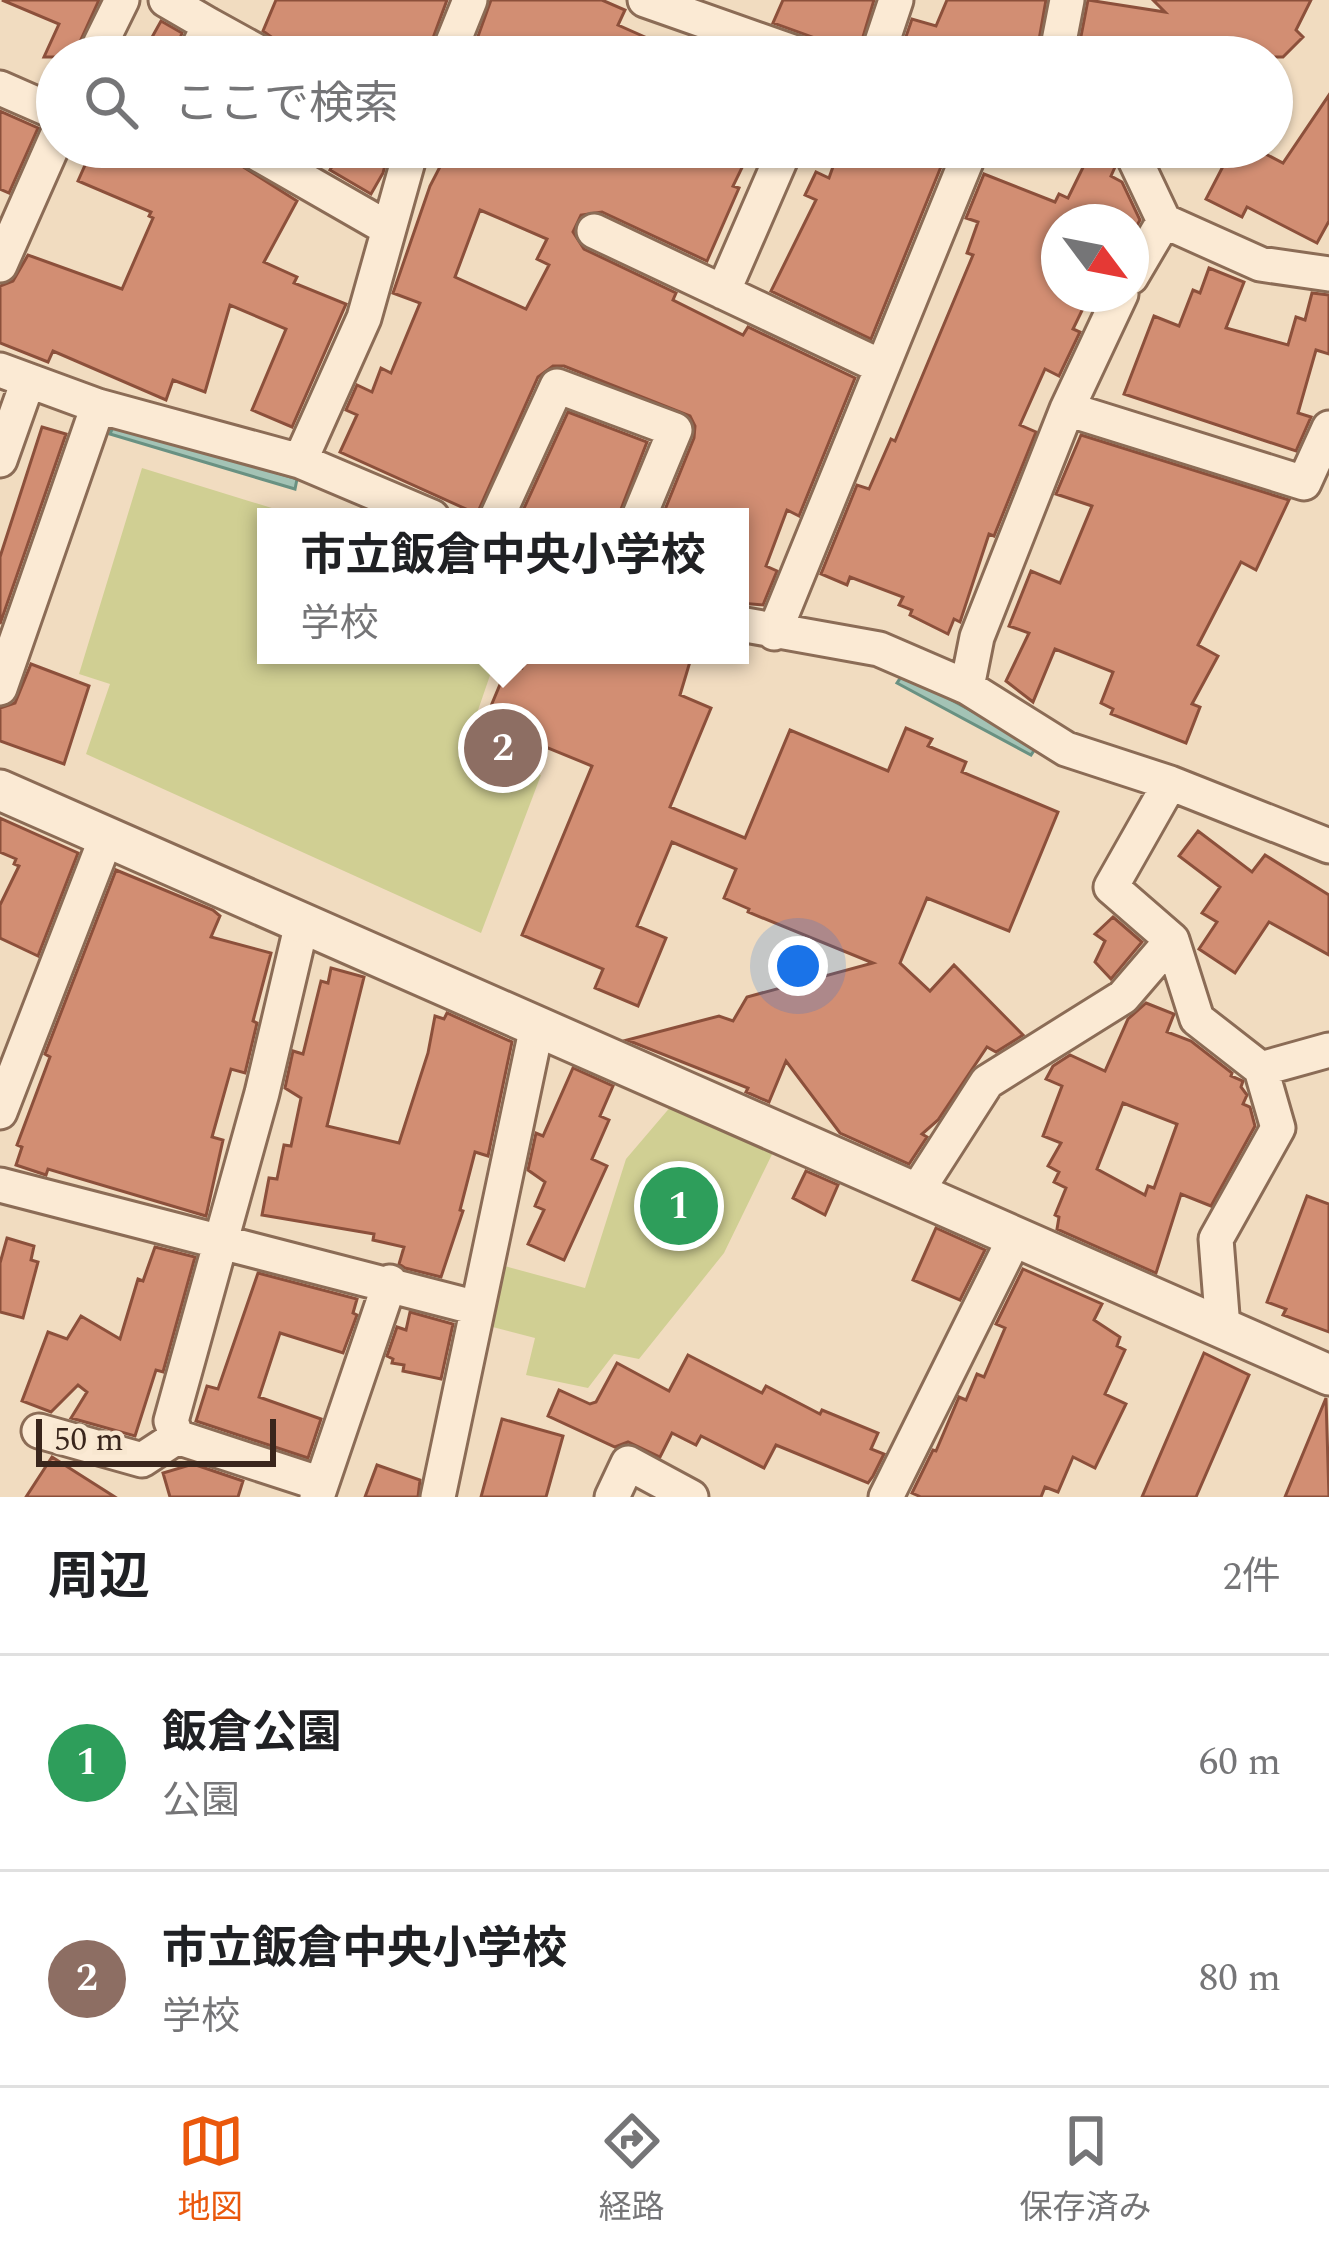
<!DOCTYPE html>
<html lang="ja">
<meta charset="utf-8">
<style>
:root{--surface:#fff;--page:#f2f2f2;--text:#202124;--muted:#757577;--line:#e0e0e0;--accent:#ea580c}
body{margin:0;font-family:Spectral,"Noto Sans JP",serif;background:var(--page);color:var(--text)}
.compass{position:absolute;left:1041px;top:204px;width:108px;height:108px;border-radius:50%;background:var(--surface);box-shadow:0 3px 9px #0004;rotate:122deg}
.scale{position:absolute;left:36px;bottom:30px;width:240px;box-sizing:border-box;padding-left:12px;border:6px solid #3a261c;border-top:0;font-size:33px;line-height:42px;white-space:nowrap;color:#3a261c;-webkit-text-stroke:9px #f8e7d0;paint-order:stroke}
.you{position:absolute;left:798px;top:966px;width:42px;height:42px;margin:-30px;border:9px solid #fff;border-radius:50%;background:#1a73e8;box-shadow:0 0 0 18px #1a73e833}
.badge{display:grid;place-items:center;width:78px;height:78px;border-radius:50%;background:var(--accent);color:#fff;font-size:39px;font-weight:700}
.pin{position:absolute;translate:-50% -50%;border:6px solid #fff;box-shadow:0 3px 12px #0006}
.popup{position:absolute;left:257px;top:508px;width:492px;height:156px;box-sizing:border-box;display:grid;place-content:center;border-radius:0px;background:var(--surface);filter:drop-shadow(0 3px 9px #0005);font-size:39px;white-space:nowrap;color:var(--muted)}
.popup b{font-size:45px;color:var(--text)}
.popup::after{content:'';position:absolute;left:50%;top:100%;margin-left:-24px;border:24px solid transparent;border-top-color:var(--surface)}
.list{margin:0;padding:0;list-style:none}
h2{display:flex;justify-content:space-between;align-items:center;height:156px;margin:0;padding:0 48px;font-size:51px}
h2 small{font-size:39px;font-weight:400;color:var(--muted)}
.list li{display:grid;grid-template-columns:78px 1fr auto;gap:36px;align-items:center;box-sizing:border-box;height:216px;padding:0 48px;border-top:3px solid var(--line)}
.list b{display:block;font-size:45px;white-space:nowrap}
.list p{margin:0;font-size:39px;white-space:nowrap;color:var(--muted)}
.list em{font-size:39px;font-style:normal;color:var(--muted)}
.icon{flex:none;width:66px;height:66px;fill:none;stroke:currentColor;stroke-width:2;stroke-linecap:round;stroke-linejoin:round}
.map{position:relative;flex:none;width:1329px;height:1497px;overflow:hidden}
.search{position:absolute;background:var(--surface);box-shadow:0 3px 9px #0004;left:36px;right:36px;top:36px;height:132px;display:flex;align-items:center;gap:30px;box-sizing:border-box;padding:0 42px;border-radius:66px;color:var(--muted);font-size:45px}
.sheet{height:588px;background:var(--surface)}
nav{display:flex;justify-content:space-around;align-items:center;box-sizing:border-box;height:168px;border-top:3px solid var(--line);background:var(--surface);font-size:33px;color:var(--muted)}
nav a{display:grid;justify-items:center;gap:6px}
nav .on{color:var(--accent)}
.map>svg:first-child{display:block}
.green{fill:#d0cf93}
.water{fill:#a3c3b5;stroke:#699182;stroke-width:3}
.building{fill:#d28e73;stroke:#8c503b;stroke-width:3;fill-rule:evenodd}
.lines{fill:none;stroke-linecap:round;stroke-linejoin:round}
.minor-casing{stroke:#8b6c56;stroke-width:39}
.tertiary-casing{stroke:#8b6c56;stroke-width:45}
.minor{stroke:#fbead4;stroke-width:33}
.tertiary{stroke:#fbead4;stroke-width:39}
</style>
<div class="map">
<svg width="1329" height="1497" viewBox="0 0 1329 1497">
<rect width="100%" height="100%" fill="#f1dcc0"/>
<path class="green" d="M142,468L301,517H266V655H497L465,748L541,775L481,933L86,754L110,684L79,674Z
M678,1098L778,1142L724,1253L639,1359L614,1354L588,1388L526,1375L535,1338L485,1325L501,1265L585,1288L626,1159Z"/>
<path class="water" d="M115,423L297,479L295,489L110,434Z
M903,674L1037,746L1031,755L897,683Z"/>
<path class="building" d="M2,0H99L73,57H44L59,24Z
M276,0H447L426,57H309L285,47L263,31Z
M491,0H602L625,10L618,25L690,57H509L477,39Z
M783,0H874L857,57H827L824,44L815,38L773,23Z
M947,0H1046L1036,57H899L912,19L936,26Z
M1088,0L1165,12L1153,0H1311L1296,30L1303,37L1283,57H1077Z
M161,21L182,33L173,57H141Z
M1329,95V221L1317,243L1247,207L1242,217L1206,199L1233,147H1252L1283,163Z
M0,111L38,128L9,193L0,189Z
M107,147H212L297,201L264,262L297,277L294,283L346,304L292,427L252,410L286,329L230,305L205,392L173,380L166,400L53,351L48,362L0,343V286L13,281L28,255L122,289L153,218L149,216L151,212L78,181L90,154L102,159Z
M343,147H390L383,173L371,194L330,170Z
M457,147L500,166L508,147H752L733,186L739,188L707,261L602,212L581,215L573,232L584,249L676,293L673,300L743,335L748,327L855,378L799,516L787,510L766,566L777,571L763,605L740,603V517H662L694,438L695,426L690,416L564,366H553L538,377L477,514L340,452L357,415L346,410L357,385L372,392L381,368L391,373L420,303L393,293L430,186L444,159L450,163ZM480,210L547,239L537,259L549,265L526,309L455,277Z
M840,147H872L907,160L912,147H949L871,339L771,291L816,200L805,195L816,172L829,178Z
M1092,149L1111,158L1115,167L1111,176L1122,182L1140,220L1134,231L1131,222H1059V294H1090L1073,329L1080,332L1059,376L1045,369L1020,425L1036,432L994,536L989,534L960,622L954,619L948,634L910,615L912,610L899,605L903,597L850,577L847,585L821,574L857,485L869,489L891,439L895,441L973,255L967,253L978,222L966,218L984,174L1055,202L1059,194L1068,198Z
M1209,268L1244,282L1226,328L1288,345L1296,317L1305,320L1312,293L1329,295V354L1316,350L1298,413L1311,417L1296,451L1124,394L1154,316L1179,326L1193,290L1200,293Z
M568,412L647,442L618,517H520Z
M42,427L66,434L0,624V557Z
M1081,435L1289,500L1256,570L1241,562L1198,645L1218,656L1192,704L1200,707L1186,743L1111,714L1113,709L1101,703L1113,672L1055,649L1033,702L1006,681L1029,633L1009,626L1031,571L1060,583L1092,506L1056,494Z
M527,655H692L680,695L711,708L670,807L745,838L790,730L888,771L906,728L932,739L928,746L966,762L962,772L1058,812L1009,931L927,898L900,963L930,991L954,965L1023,1035L996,1052L987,1047L938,1120L922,1134L927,1137L909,1164L840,1133L786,1061L769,1102L746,1092L748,1088L627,1040L719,1016L733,1021L747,997L873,963L748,912L749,909L724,898L736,869L672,842L637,926L666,938L638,1006L595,988L603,969L522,935L592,766L497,727L504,712L491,706L509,663L522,668Z
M31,664L89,686L64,764L0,741V708L15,703Z
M0,818L78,853L38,956L0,938V905L19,866L14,864L16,859L0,852Z
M1198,831L1252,872L1265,855L1329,895V955L1269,922L1235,973L1199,949L1217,922L1202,913L1220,887L1179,856Z
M116,870L213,910L220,916L211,937L271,953L253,1021L257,1023L245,1073L231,1069L212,1137L223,1140L206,1216L48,1169L46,1175L16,1165L22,1147L17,1145L50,1057L45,1054Z
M1113,917L1142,942L1111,979L1095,962L1105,941L1095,934Z
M331,968L364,977L327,1126L399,1143L428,1053L435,1016L444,1019L447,1013L512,1042L488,1156L475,1152L460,1210L463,1211L441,1277L405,1268L399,1264L404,1247L373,1240L374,1234L262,1215L269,1178L277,1179L284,1145L291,1146L301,1098L285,1088L293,1051L303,1054L321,981L328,983Z
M1146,1003L1174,1014L1167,1032L1191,1041L1232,1073L1231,1076L1243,1081L1241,1087L1247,1095L1243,1104L1250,1107L1255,1126L1211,1206L1181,1194L1156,1273L1057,1229L1059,1217L1055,1215L1066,1188L1054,1182L1059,1172L1048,1166L1061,1143L1043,1136L1062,1086L1046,1079L1053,1066L1070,1055L1105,1071L1128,1019ZM1123,1103L1177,1124L1154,1188L1148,1186L1145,1195L1097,1169Z
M573,1068L613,1086L600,1116L609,1120L592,1159L607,1166L564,1260L528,1244L544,1210L535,1206L545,1182L528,1170L536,1133L543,1136Z
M806,1171L838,1185L825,1215L793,1198Z
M1307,1196L1329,1204V1332L1283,1315L1286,1309L1267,1302Z
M936,1228L985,1250L960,1300L913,1280Z
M7,1238L34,1246L31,1260L38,1262L23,1318L0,1312V1263Z
M155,1247L195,1257L163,1372L156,1370L135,1436L71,1418L87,1392L78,1385L51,1412L22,1401L48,1332L67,1339L81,1316L120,1339L138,1279L143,1281Z
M1023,1269L1102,1304L1094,1320L1120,1337L1117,1346L1125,1350L1105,1394L1126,1404L1095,1468L1073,1457L1058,1492L1045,1487L1041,1497H921L912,1493L933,1450L936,1451L959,1397L966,1400L977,1374L984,1377L1005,1328L996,1324Z
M258,1273L357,1299L353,1313L357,1315L343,1353L280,1333L259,1397L321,1419L308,1458L196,1421L207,1386L218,1389Z
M410,1312L453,1324L441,1379L403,1371L404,1365L392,1363L393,1359L387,1356L397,1327L406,1330Z
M1204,1353L1249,1375L1196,1497H1142Z
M688,1355L762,1393L766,1386L820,1414L822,1410L878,1433L871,1449L884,1454L873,1476L868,1483L776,1445L764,1468L701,1436L696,1445L672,1433L660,1457L628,1442L615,1447L548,1416L559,1390L590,1404L596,1402L617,1363L669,1391Z
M1326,1398L1329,1497H1285Z
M502,1419L563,1436L546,1497H481Z
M52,1457L115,1497H26Z
M193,1464L243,1481L238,1497H170L163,1473Z
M377,1465L420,1480L418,1497H365Z"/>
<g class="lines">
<defs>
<path id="minor" d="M166,0L209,25
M645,0L807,57
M94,57L122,0
M194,57L209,25L267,57
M447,57L470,0
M877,57L896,0
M1056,57L1067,0
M0,88L57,113
M246,147L389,229
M1129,147L1164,221L1260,264L1329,274
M594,231L882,367
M0,265L57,136
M1131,277L1164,221
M723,292L786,147
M0,370L98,406L300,461L432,517
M1067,409L1304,483L1329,428
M0,460L28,381
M300,461L364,318L412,147
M497,517L557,386L675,430L639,517
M740,624L879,649L967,687L1066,749L1170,783L1329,846
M774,633L972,147
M967,687L977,637L1067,409L1121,294
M0,688L98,406
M1170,783L1111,887L1172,940L1197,1019L1261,1069L1278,1128L1216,1239L1223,1328
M302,923L262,1093L171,1421L177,1437L321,1484
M1261,1069L1329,1050
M0,1112L106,838
M0,1185L477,1308
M917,1191L987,1082L1123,997L1172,940
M39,1431L142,1460L177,1437
M317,1497L390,1282
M438,1497L537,1026
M612,1497L628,1463L691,1497
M886,1497L1016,1235"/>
<path id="tertiary" d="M0,790L1329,1375"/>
</defs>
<use href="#minor" class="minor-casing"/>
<use href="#tertiary" class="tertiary-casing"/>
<use href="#minor" class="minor"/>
<use href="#tertiary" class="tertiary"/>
</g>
</svg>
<svg class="compass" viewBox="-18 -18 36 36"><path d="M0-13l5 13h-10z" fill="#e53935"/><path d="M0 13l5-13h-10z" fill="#757577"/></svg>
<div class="scale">50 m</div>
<div class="you"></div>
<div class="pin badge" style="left:679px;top:1206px;background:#2e9e5b">1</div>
<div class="pin badge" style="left:503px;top:748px;background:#8d6e63">2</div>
<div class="popup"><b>市立飯倉中央小学校</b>学校</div>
<div class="search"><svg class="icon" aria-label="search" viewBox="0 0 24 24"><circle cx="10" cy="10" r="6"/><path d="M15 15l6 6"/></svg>ここで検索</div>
</div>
<section class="sheet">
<h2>周辺<small>2件</small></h2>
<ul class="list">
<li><span class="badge" style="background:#2e9e5b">1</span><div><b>飯倉公園</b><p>公園</p></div><em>60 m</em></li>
<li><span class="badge" style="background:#8d6e63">2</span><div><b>市立飯倉中央小学校</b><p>学校</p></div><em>80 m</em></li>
</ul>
</section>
<nav>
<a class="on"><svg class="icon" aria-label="map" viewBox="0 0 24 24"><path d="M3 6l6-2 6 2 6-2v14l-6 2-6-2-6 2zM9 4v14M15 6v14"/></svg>地図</a>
<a><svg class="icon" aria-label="directions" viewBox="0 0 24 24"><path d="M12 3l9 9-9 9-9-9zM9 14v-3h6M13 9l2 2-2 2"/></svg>経路</a>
<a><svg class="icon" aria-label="saved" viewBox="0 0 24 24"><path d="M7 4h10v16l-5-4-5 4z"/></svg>保存済み</a>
</nav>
